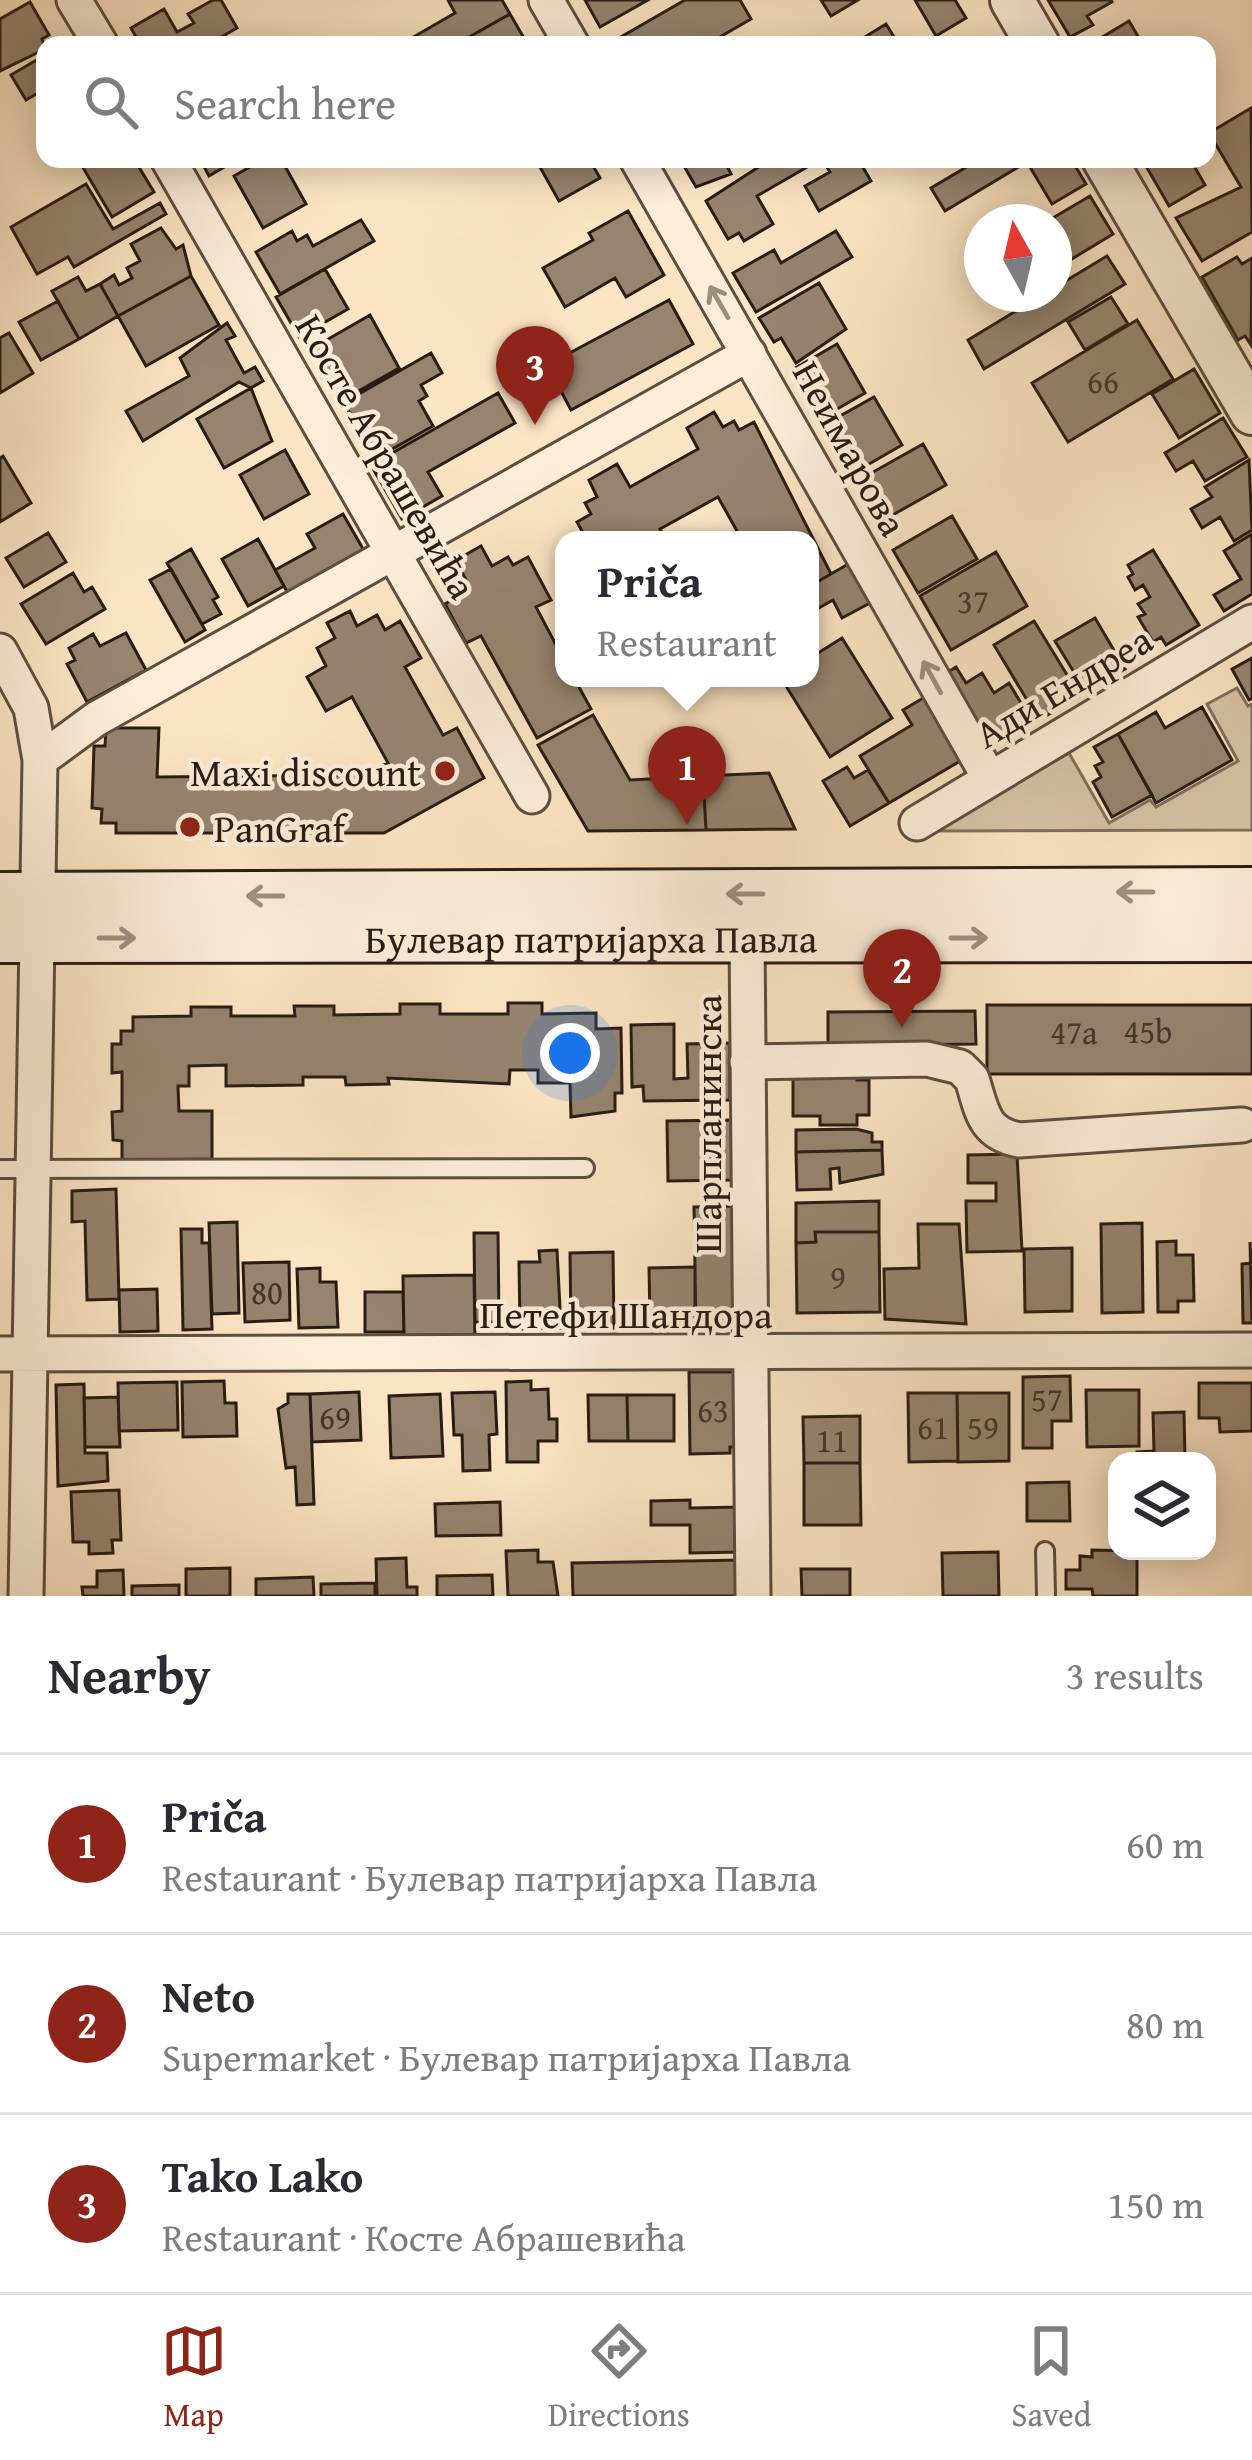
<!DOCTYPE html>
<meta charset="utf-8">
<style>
:root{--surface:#fff;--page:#f2f2f3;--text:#2b2b33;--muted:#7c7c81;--line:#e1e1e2;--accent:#8f2418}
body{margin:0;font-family:"Gentium Book Plus",serif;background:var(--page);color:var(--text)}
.controls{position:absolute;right:36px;bottom:36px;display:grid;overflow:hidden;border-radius:24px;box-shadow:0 6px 30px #0003}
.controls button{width:108px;height:108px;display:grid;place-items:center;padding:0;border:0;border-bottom:3px solid var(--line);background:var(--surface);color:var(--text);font:60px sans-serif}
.compass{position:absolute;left:964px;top:204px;width:108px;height:108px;border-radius:50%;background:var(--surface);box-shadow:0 6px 30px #0003;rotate:352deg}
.you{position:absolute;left:570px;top:1053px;width:42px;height:42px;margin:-30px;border:9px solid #fff;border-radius:50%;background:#1a73e8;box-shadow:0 0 0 18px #1a73e833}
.badge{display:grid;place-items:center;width:78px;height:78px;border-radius:50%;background:var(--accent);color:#fff;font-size:39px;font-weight:700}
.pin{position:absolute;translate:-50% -99px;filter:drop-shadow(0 3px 6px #0008)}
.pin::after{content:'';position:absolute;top:63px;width:42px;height:36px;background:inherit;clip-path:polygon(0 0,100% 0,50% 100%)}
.popup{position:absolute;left:555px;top:531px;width:264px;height:156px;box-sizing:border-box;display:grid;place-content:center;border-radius:24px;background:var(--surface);filter:drop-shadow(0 3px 9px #0005);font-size:39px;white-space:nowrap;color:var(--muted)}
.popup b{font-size:45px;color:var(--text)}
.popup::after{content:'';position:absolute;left:50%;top:100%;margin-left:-24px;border:24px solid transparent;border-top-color:var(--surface)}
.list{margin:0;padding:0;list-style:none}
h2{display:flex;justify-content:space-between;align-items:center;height:156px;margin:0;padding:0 48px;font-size:51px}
h2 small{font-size:39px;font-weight:400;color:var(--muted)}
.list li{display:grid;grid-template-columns:78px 1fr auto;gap:36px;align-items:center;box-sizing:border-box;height:180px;padding:0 48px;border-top:3px solid var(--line)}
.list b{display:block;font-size:45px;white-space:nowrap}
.list p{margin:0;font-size:39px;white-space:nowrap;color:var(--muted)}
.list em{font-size:39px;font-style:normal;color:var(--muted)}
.icon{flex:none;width:66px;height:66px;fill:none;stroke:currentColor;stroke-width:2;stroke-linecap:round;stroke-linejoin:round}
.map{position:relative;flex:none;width:1252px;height:1596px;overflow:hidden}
.search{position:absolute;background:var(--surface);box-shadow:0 6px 30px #0003;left:36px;right:36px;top:36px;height:132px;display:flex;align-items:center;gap:30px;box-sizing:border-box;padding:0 42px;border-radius:24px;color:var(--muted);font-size:45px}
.sheet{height:696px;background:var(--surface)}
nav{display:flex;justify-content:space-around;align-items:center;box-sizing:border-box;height:168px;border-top:3px solid var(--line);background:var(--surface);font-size:33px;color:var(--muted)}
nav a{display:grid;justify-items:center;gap:6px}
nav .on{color:var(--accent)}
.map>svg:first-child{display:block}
.green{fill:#d7c2a5;stroke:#806f5c;stroke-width:3}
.building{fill:#96846f;stroke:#281c13;stroke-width:3}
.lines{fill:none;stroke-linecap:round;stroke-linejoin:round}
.service-casing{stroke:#5d4e3f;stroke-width:22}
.minor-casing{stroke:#5d4e3f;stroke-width:39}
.tertiary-casing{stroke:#5d4e3f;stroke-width:48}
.secondary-casing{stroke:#281c13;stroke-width:54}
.service{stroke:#fcedd8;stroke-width:16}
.minor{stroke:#fcedd8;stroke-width:33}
.tertiary{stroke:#fcedd8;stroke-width:42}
.secondary{stroke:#fcedd8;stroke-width:48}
.oneway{stroke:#9d8f7f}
.poi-dot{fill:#8f2418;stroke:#fcedd8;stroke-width:4.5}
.labels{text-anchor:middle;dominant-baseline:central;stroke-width:9;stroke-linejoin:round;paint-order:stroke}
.number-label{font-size:33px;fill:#44362a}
.street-label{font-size:39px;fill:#281c13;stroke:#fcedd8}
.poi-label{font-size:39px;fill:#281c13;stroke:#fcedd8;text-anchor:end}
</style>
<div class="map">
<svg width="1252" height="1596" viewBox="0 0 1252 1596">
<rect width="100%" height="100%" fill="#fbe4c3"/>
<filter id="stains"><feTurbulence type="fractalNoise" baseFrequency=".00167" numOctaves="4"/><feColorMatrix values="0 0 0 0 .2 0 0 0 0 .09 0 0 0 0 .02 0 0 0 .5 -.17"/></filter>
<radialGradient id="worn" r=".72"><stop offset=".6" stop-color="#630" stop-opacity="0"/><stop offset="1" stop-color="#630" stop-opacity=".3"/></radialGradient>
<path class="green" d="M1237,688L1248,706L1252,704V830L932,831L1069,753L1109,823L1150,800L1156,807L1238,761L1207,704Z"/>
<path class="building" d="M213,0H221L237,28L207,45L128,41L136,37L131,28L164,9L177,32L194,23L188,14Z
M448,0H502L510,14L455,45H413L410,39L455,13Z
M585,0H648L600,27Z
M685,0H740L751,19L706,45H607Z
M821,0H858L831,16Z
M915,0H955L966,18L936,36Z
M1048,0H1111L1112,2L1087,16L1093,25L1070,37Z
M30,2L49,35L42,39L45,49L0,71V19Z
M510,14L528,45H455Z
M1129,21L1143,45H1089Z
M886,24L899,45H852Z
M45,55V89L26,100L11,75Z
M1251,108L1252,232L1202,261L1176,218L1241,187L1209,133Z
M78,159H134L154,192L112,217Z
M200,159H238L209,176Z
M264,159H281L306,204L263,228L234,176Z
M589,159L600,178L559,201L536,160Z
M680,159H734L736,163L728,168L731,174L696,187Z
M771,159H821L757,196L773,224L744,241L739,233L728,239L706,201Z
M822,159H858L871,181L819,211L805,186L830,172Z
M980,159H1032L945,211L931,188Z
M1032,159H1071L1086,184L1052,204L1027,162Z
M1147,159H1190L1205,185L1169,206L1143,161Z
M86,184L113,229L160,203L166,214L74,267L68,257L37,274L11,227Z
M1090,196L1113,234L1057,268L1054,222H1046Z
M628,211L664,275L626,297L615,278L565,307L543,268L593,240L589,233Z
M361,220L374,241L280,294L256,252L292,231L297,241L307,235L313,246Z
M161,228L176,249L183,245L191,276L118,316L100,284L114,275L119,285L132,278L127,268L140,261L131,244Z
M836,231L852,257L756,312L733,273L774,250L781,263Z
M1107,256L1125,284L984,369L968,340L1044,294H1054V288Z
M1237,257L1242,264L1252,258L1251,345L1245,336L1238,340L1202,277Z
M325,269L348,309L299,337L276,297Z
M191,276L219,325L146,366L118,316Z
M78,277L86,291L100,284L118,316L79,339L52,291Z
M819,283L846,329L796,363L781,338L774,342L759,318Z
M1111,297L1128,324L1085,350L1068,322Z
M669,300L693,344L571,410L547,365Z
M58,301L79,339L41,360L19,322Z
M370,315L399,368L341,401L311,349Z
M1137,320L1173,379L1068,442L1032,383Z
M227,323L235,336L226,340L244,373L255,367L263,381L251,388L239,382L143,441L126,411L189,376L180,358Z
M9,333L33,373L0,393V338Z
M837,344L865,393L818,420L790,371Z
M431,353L442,373L421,385L427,396L419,401L433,426L380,456L343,403Z
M1194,369L1220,413L1179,438L1152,394Z
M251,388L272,441L224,468L197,419Z
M498,393L515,423L428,472L442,496L402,519L371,465Z
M874,397L902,445L850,475L822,426Z
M714,412L723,427L734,421L739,430L754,422L831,574L810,586V540H742L718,497L660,529L666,540H587L577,522L591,514L585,503L597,497L589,480L617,464L630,487L698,449L687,428Z
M1223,418L1247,457L1205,481L1193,461L1176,471L1165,453Z
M923,444L946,485L889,517L866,476Z
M285,450L309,494L264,519L240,475Z
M3,456L31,503L0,522V458Z
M1249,460L1252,530L1234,541L1220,517L1202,528L1191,509L1212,497L1205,487Z
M343,514L366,554L290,597L275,570L315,548L307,534Z
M952,516L977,559L918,593L893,550Z
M48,533L66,562L24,587L6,558Z
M1252,534V594L1224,611L1214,595L1241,579L1224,551Z
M258,539L284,586L248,606L222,559Z
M481,546L492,566L508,557L513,565L528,557L551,600L536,607L564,660V678H574L591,709L537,738L481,636L466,643L445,604L458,596L453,587L466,580L456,560Z
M191,549L218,597L213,600L221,614L202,624L167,563Z
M1153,550L1199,625L1166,645L1161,637L1153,642L1138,617L1145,614L1138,604L1150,597L1143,585L1135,590L1128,577L1133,574L1128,565Z
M996,552L1027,606L951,650L920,596Z
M850,563L872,602L842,618L833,600L810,613V586Z
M171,569L205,630L185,642L150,580Z
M73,573L84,592L92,587L105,609L46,644L21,604Z
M350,611L357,626L377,615L385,630L400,621L421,658L405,667L443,735L457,728L484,778L384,833H116V823H101L102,809L92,808L94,746H105L106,728H159L157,777L360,775L388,763L352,697L326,711L307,677L326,666L317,648L335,638L327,623Z
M1095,618L1125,669L1086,692L1055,641Z
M1034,621L1080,696L1039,720L994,645Z
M126,633L146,670L87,702L67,664L75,660L69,648L93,634L100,646Z
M842,638L892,718L830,757L781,678H810V658Z
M1252,658V699L1249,700L1232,669Z
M956,667L966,683L982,673L994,693L1009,683L1033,723L988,750L943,675Z
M930,694L967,757L889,803L860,756L912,725L903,710Z
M1202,707L1232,760L1156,803L1118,734L1156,712L1165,728Z
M593,715L630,780L703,776L706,830L588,831L538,745Z
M1118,734L1152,795L1112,817L1093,782L1101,777L1095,766L1103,762L1094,747Z
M847,767L854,778L868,770L889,803L850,826L823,781Z
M769,773L795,829L706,830L703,776Z
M508,1003H542V1014L596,1013V1029L621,1028L622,1093H615V1111L571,1117L570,1083H538V1070H510L509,1084L388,1078L389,1084L346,1085L345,1077H303V1085L226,1086V1065L189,1066V1086H178L179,1111H212V1159L122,1160V1141L113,1140L112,1112L122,1111V1072L112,1073V1044H121V1031H133V1017L191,1016V1007H231V1016H295L294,1006H334V1015L400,1014V1004H440V1014H508Z
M987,1005H1252V1074H987Z
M975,1011L976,1044L828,1046V1012Z
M674,1024V1079L688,1078L687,1044L730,1043V1100L644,1101L643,1086L632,1087L631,1025Z
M856,1068L857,1080H869V1115H857V1125H820V1116H793V1069Z
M731,1120L732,1180L668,1181L667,1121Z
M856,1129L872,1133V1142H882V1150L796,1152V1130Z
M882,1150L883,1174L840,1183L839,1168L830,1169L831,1189L797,1190L796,1152Z
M1017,1154L1022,1251L967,1252L966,1201H996V1183H968V1155Z
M116,1189L119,1299L87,1300L85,1221L72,1222V1191Z
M879,1201V1232H815L816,1242L796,1243V1203Z
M740,1206L742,1329H696L694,1207Z
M237,1222L239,1313L212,1314L209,1223Z
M1142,1223L1143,1312L1102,1313L1101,1224Z
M918,1224H959L966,1324L885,1319L884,1269L919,1268Z
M181,1229H202V1243H209L212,1329L183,1330Z
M815,1232H879L880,1312L797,1313L796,1243L816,1242Z
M474,1233H498L499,1322H475Z
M1176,1241V1255H1193L1194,1301H1178V1312H1158L1157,1242Z
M1250,1242L1252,1323H1243L1242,1264L1251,1263Z
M1072,1248V1311L1025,1312L1024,1249Z
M557,1250L561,1328L520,1329L519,1262H540L539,1251Z
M613,1252L614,1328H571L570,1253Z
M289,1262L290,1320L245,1322L243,1263Z
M695,1267V1330H663L662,1319L650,1320L649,1268Z
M320,1268V1282H336L338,1327L299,1328L297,1269Z
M474,1275L475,1340L404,1341L403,1276Z
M157,1289L158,1331L120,1332L119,1290Z
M365,1292H403L404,1332H365Z
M689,1372H735L736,1447H730V1453L690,1454Z
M1070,1376L1071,1421H1052V1448H1023V1377Z
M224,1381L225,1403H236L237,1436L183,1437L182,1382Z
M531,1381V1390L548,1389L549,1419H557V1441H538V1462H507L506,1382Z
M177,1382L178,1430L119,1431L118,1383Z
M1199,1383H1252V1431L1220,1432L1219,1418H1199Z
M84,1384L85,1453H107L108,1481L58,1486L56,1385Z
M1086,1390H1139V1446L1087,1447Z
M359,1392L361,1440L312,1442L310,1394Z
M495,1392L497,1434L489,1435L490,1470L463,1471L462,1435H454L452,1393Z
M908,1393H957L958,1461L909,1462Z
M957,1393H1009V1461L958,1462Z
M288,1394H310L314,1504L297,1505L295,1467L286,1468L278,1409L288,1403Z
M440,1394L443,1456L391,1458L389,1396Z
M588,1395H627L628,1441H589Z
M627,1395H674V1441H628Z
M118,1397L120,1447H85L84,1398Z
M1184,1412L1185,1461H1137V1452L1154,1451L1153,1413Z
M860,1416V1463H804L803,1417Z
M804,1463H860L861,1525H804Z
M1069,1482L1070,1521H1027V1483Z
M119,1490L121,1540H112L113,1553L89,1554V1542H73L71,1492Z
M690,1500V1508L741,1507L742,1552L690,1553V1525H651V1501Z
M500,1502L501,1535L436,1536L435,1504Z
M538,1550V1562H553L558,1596H508L506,1551Z
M1092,1550L1137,1551V1596H1093L1092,1589H1066V1570H1080V1556L1092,1557Z
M998,1552L999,1596H943L942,1553Z
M406,1558L407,1587H417V1596H377L376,1559Z
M742,1560V1596H573L572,1563Z
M230,1568V1596H186V1569Z
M801,1569H850V1596H802Z
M123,1570L124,1596H83L82,1587H97V1571Z
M492,1575L493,1596H437V1576Z
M313,1577L314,1596H256V1579Z
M375,1583V1596H321V1584Z
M179,1585V1596H132V1586Z"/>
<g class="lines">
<defs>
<path id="service" d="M0,1169L585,1168
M1045,1551L1046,1596"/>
<path id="minor" d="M74,0L101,45
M546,0L572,45
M168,159L532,796
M637,159L990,779
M0,651L31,708L40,760L26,1596
M40,760L96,719L749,354
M917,823L1252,622
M747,939L753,1596
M747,1062L927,1059L960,1067L972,1079C982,1111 983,1133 1019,1140L1242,1125
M0,1354L1252,1350"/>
<path id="tertiary" d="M1012,0L1038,45
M1104,159L1252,413"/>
<g id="secondary">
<path d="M0,897L1252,892"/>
<path id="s1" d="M0,938L1252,937"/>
</g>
</defs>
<use href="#service" class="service-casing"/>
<use href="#minor" class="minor-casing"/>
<use href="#tertiary" class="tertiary-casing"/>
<use href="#secondary" class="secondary-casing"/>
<use href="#service" class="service"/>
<use href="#minor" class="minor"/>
<use href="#tertiary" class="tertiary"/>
<use href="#secondary" class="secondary"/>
</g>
<defs><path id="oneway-shaft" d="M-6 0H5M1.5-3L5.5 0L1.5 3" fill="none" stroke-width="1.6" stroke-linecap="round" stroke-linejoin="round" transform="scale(3)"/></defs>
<g class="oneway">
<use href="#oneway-shaft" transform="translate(719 302) rotate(-120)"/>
<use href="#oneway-shaft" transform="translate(932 677) rotate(-119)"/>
<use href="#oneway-shaft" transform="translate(1135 892) rotate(180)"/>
<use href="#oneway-shaft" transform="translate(745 894) rotate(180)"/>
<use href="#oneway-shaft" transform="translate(265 896) rotate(180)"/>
<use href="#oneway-shaft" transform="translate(117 938)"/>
<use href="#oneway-shaft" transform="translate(969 938)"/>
</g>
<g class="poi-dot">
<circle cx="445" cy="771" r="12"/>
<circle cx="190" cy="827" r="12"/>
</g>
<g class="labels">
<g class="number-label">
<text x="1103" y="381">66</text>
<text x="973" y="601">37</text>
<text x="1148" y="1031">45b</text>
<text x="1074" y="1032">47a</text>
<text x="838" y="1277">9</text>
<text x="267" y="1292">80</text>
<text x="1047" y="1399">57</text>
<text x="713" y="1410">63</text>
<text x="335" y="1417">69</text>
<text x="933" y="1427">61</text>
<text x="983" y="1427">59</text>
<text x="832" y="1440">11</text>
</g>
<g class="street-label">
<text transform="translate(851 448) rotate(61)">Неимарова</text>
<text transform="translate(387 456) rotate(60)">Косте Абрашевића</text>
<text transform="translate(1063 686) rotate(-31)">Ади Ендреа</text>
<text stroke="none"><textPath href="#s1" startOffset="591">Булевар патријарха Павла</textPath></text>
<text transform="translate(706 1124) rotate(-90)">Шарпланинска</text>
<text x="626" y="1313">Петефи Шандора</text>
</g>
<g class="poi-label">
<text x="421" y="771">Maxi discount</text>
<text x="214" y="827" text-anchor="start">PanGraf</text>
</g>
</g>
<rect width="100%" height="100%" filter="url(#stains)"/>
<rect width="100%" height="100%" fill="url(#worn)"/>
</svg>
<div class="controls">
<button><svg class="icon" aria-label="layers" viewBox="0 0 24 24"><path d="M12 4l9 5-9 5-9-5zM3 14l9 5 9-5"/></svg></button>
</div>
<svg class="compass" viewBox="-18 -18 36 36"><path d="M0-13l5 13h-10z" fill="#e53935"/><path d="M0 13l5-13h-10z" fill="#7c7c81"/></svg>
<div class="you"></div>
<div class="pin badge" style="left:687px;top:825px">1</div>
<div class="popup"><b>Priča</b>Restaurant</div>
<div class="pin badge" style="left:902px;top:1028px">2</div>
<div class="pin badge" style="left:535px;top:425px">3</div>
<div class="search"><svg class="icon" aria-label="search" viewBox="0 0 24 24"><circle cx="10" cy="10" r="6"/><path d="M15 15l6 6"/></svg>Search here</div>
</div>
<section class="sheet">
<h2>Nearby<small>3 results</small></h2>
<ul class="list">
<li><span class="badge">1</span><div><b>Priča</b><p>Restaurant · Булевар патријарха Павла</p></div><em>60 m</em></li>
<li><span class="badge">2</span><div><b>Neto</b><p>Supermarket · Булевар патријарха Павла</p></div><em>80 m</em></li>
<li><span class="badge">3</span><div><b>Tako Lako</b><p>Restaurant · Косте Абрашевића</p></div><em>150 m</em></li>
</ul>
</section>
<nav>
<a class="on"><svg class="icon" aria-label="map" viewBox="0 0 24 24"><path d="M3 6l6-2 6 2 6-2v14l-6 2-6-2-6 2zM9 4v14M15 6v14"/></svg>Map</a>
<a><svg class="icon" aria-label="directions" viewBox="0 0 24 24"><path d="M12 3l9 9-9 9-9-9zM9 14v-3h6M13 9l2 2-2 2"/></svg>Directions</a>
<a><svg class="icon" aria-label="saved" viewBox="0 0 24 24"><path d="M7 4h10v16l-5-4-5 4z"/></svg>Saved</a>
</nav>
